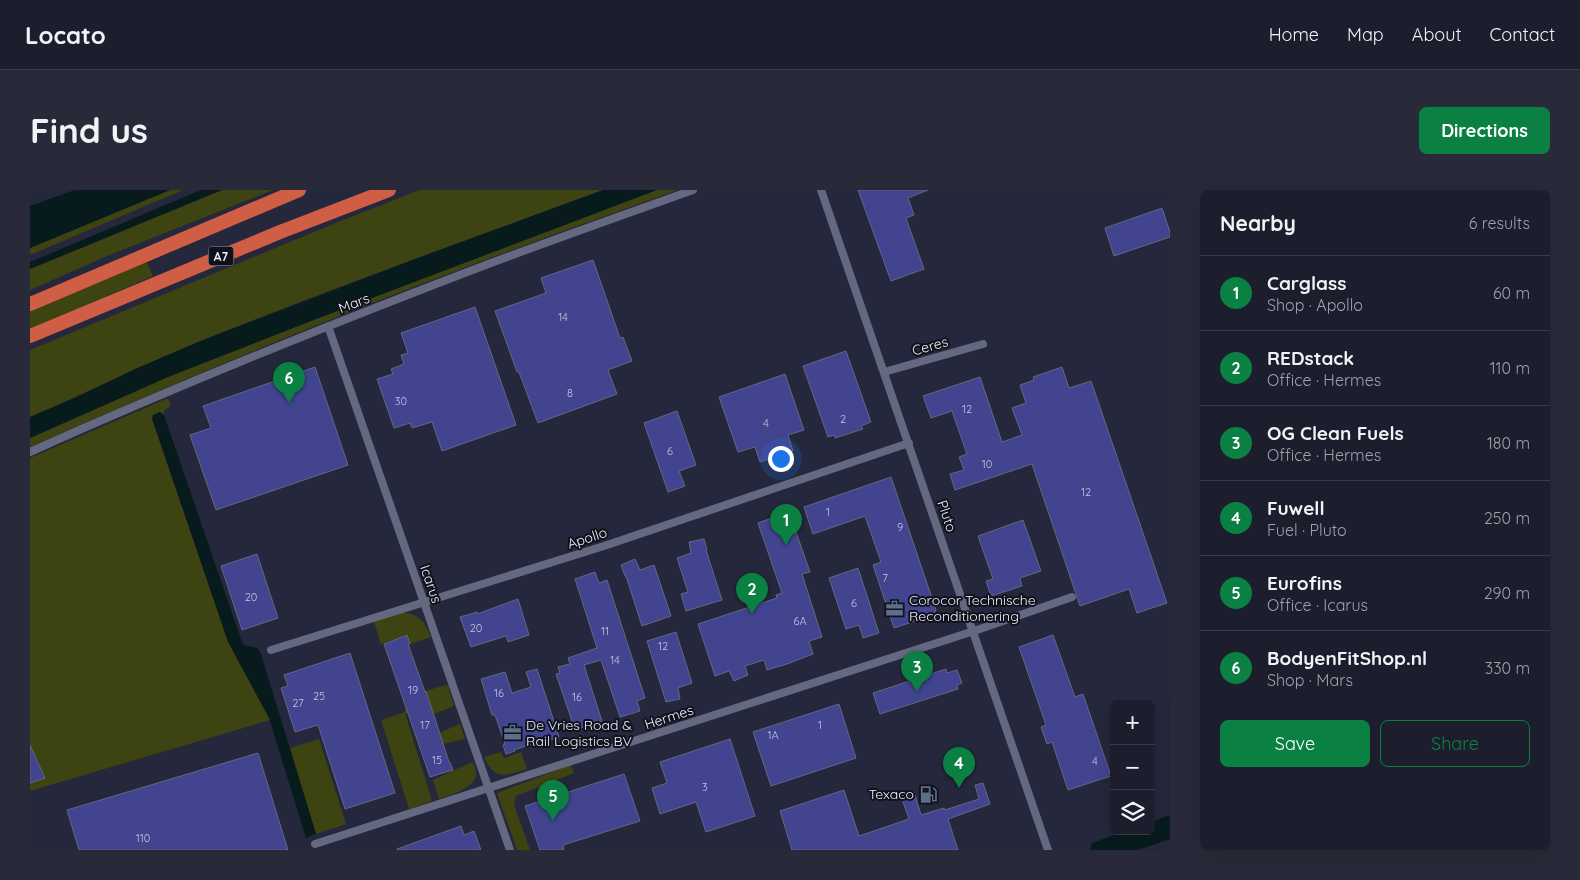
<!DOCTYPE html>
<meta charset="utf-8">
<style>
:root{--surface:#1c1d2d;--page:#292a39;--text:#f1f3f6;--muted:#a0a2aa;--line:#3a3b49;--accent:#0b8043}
body{margin:0;font-family:Quicksand,sans-serif;background:var(--page);color:var(--text)}
.controls{position:absolute;right:15px;bottom:15px;display:grid;overflow:hidden;border-radius:8px;box-shadow:0 5px 20px #0002}
.controls button{width:45px;height:45px;display:grid;place-items:center;padding:0;border:0;border-bottom:1px solid var(--line);background:var(--surface);color:var(--text);font:25px sans-serif}
.you{position:absolute;left:750px;top:268px;width:18px;height:18px;margin:-12px;border:4px solid #fff;border-radius:50%;background:#1a73e8;box-shadow:0 0 0 8px #1a73e833}
.badge{display:grid;place-items:center;width:32px;height:32px;border-radius:50%;background:var(--accent);color:#fff;font-size:16px;font-weight:700}
.pin{position:absolute;translate:-50% -41px;filter:drop-shadow(0 1px 2px #0008)}
.pin::after{content:'';position:absolute;top:26px;width:18px;height:15px;background:inherit;clip-path:polygon(0 0,100% 0,50% 100%)}
.list{margin:0;padding:0;list-style:none}
h2{display:flex;justify-content:space-between;align-items:center;height:65px;margin:0;padding:0 20px;font-size:21px}
h2 small{font-size:16px;font-weight:400;color:var(--muted)}
.list li{display:grid;grid-template-columns:32px 1fr auto;gap:15px;align-items:center;box-sizing:border-box;height:75px;padding:0 20px;border-top:1px solid var(--line)}
.list b{display:block;font-size:19px;white-space:nowrap}
.list p{margin:0;font-size:16px;white-space:nowrap;color:var(--muted)}
.list em{font-size:16px;font-style:normal;color:var(--muted)}
.actions{display:flex;gap:10px;padding:15px 20px}
.actions a{flex:1;padding:11px 0;border:1px solid var(--accent);border-radius:8px;text-align:center;font-size:18px;color:var(--accent)}
.actions .main{background:var(--accent);color:#fff}
.icon{flex:none;width:28px;height:28px;fill:none;stroke:currentColor;stroke-width:2;stroke-linecap:round;stroke-linejoin:round}
.map{position:relative;flex:none;width:1140px;height:660px;overflow:hidden;border-radius:8px}
header{display:flex;align-items:center;gap:30px;box-sizing:border-box;height:70px;padding:0 25px;background:var(--surface);border-bottom:1px solid var(--line)}
header strong{font-size:24px}
nav{display:flex;gap:28px;margin-inline-start:auto;font-size:18px}
.intro{display:flex;align-items:center;justify-content:space-between;box-sizing:border-box;height:120px;padding:0 30px}
h1{margin:0;font-size:35px}
.button{padding:12px 22px;border-radius:8px;background:var(--accent);color:#fff;font-size:18px;font-weight:700}
main{display:flex;gap:30px;padding:0 30px}
aside{flex:1;background:var(--surface);border-radius:8px;box-shadow:0 5px 20px #0002}
.map>svg:first-child{display:block}
.green{fill:#3e4312}
.water{fill:#081b1c}
.building{fill:#424490;stroke:#63677f}
.lines{fill:none;stroke-linecap:round;stroke-linejoin:round}
.minor{stroke:#646880;stroke-width:8}
.motorway{stroke:#cf5e45;stroke-width:14}
.labels{text-anchor:middle;dominant-baseline:central;stroke-width:4;stroke-linejoin:round;paint-order:stroke}
.number-label{font-size:11px;fill:#c3c5e2}
.shield{fill:#10111a;stroke:#abadba;stroke-width:1}
.shield-label{font-size:12px;font-weight:bold;fill:#eef0fe}
.street-label{font-size:14px;fill:#eef0fe;stroke:#10111a}
.poi-label{font-size:14px;fill:#eef0fe;stroke:#10111a;text-anchor:start}
</style>
<header>
<strong>Locato</strong>
<nav><a>Home</a><a>Map</a><a>About</a><a>Contact</a></nav>
</header>
<div class="intro"><h1>Find us</h1><a class="button">Directions</a></div>
<main>
<div class="map">
<svg width="1140" height="660" viewBox="0 0 1140 660">
<rect width="100%" height="100%" fill="#25273c"/>
<path class="green" d="M140,0H153L0,65V58Z
M192,0H243L82,64L0,100V79Z
M390,0H573C439,49 305,97 173,150C114,174 58,202 0,227V160L308,32Z
M627,0H648C584,23 519,46 455,70C302,127 150,190 0,257V248L138,187L281,131Z
M116,71L123,86L0,140V120Z
M136,209L139,210L141,215L134,221V225L130,222L123,225L240,530L0,601V268Z
M373,422C391,426 394,431 401,447L380,454L376,445L351,454L344,432Z
M415,495L418,496L424,516L404,524L401,517L379,524L375,523L402,611L379,619L351,530L375,522L376,517L398,509L396,501Z
M430,534L435,549L413,554L409,544L411,542Z
M289,549L316,634L286,644L260,558Z
M471,562L474,568L491,562L497,579C474,586 465,591 454,567Z
M442,572C458,594 424,604 409,609L403,590Z
M541,575L544,583L486,606L484,614L500,660H487L467,603Z"/>
<path class="water" d="M45,0H140L0,58V16Z
M171,0H192L0,79V72Z
M573,0H627L281,131L138,187L0,248V227L47,207L105,179L173,150L388,68Z
M130,222L134,225L212,452L214,455L227,458L230,461L286,644L276,648L239,528L198,452L122,229L123,225Z
M1140,625V649L1108,660H1060L1062,653L1095,641H1121V632Z"/>
<path class="building" d="M828,0H898L878,8L884,25L876,28L894,79L861,91Z
M1132,18L1140,42V47L1084,66L1075,38Z
M563,70L590,148L593,147L602,171L578,180L587,204L508,233L489,182H487L465,121L516,103L511,88Z
M445,117L486,235L412,261L402,232L382,238L380,233L364,238L347,189L363,184L361,179L374,174L371,165L378,163L371,143Z
M816,161L841,232L831,236L833,239L805,248L804,245L798,247L773,176Z
M285,177L318,275L186,320L160,245L181,238L173,216Z
M1032,177L1039,198L1061,191L1137,413L1107,423L1099,399L1050,416L1002,274L925,300L920,284L934,280L929,267L937,264L922,221L901,228L893,206L950,187L972,252L992,245L982,218L996,213L990,195L1004,190L1003,187Z
M755,184L774,240L758,245L763,261L730,272L725,257L708,262L689,207Z
M647,221L666,275L649,281L655,296L638,302L614,233Z
M861,287L906,420L903,425L864,438L843,375L851,372L835,326L783,344L774,317Z
M759,322L780,382L772,384L792,447L779,451L783,464L757,474L737,480L734,470L715,476L718,485L704,491L699,481L685,486L668,434L747,408L746,405L752,403L728,333Z
M993,330L1011,381L990,388L992,396L961,406L956,391L963,389L948,346Z
M674,349L677,360H676L692,410L656,421L651,404L658,402L647,368L661,363L659,352Z
M227,364L248,428L212,440L191,376Z
M605,369L610,380L624,375L641,426L612,436L596,386H595L591,375Z
M828,378L849,443L833,448L829,435L816,439L799,388Z
M565,382L569,393L577,390L615,508L607,511L610,521L590,527L571,470L554,475L572,531L545,540L526,484L530,483L528,477L540,474L538,468L567,458L545,389Z
M488,409L499,445L478,452L476,446L441,457L430,427L447,422V424Z
M646,442L662,493L648,498L650,509L636,512L617,451Z
M377,445L380,454H378L395,502L396,501L419,572H420L423,580L400,587L354,454Z
M1023,445L1045,507L1053,504L1081,586L1038,600L1022,552L1017,554L1011,537L1016,535L989,457Z
M320,463L365,603L315,619L288,535L265,542L251,498L258,496L254,485Z
M507,479L529,547L520,550L519,548L484,560L485,561L476,564L473,555L475,554L465,525H462L451,489L475,482L482,503L501,497L496,482Z
M916,479L917,483L927,480L932,493L927,495L928,499L850,524L843,503Z
M809,514L826,568L741,596L723,542Z
M700,549L725,626L676,642L666,612L630,624L622,598L637,593L630,572Z
M0,555L15,588L0,593Z
M228,563L258,660H49L37,620Z
M594,584L610,631L533,655L534,659L530,660H510L495,616Z
M953,593L960,614L918,629L928,660H762L750,621L814,600L829,646L879,629L871,606L884,602L891,625L914,618L915,620L949,609L945,595Z
M431,636L434,645L444,641L451,660H367V659Z"/>
<g class="lines">
<path class="minor" d="M791,0L1018,660
M298,136L480,660
M854,182L953,154
M0,262C151,194 306,132 461,73C528,48 596,24 663,0
M241,460L574,356L879,253
M285,654L944,441L1042,407"/>
<path class="motorway" d="M0,114L269,0
M0,146L250,42L359,0"/>
</g>
<defs>
<symbol id="office-bare" viewBox="-9 -9 18 18"><path d="M-6-3h4V-5.5h4V-3h4V5H-6ZM-1-4.5V-3h2v-1.5ZM-6 0V1H6V0Z" fill="#5c6f8a" stroke="#10111a" stroke-width="2.5" paint-order="stroke"/></symbol>
<symbol id="fuel-bare" viewBox="-9 -9 18 18"><path d="M-5.5-6h7V0h2V4h1.3V-2.5L3-4.5l.8-.8L6-3V5H2.5V1h-1V6h-7ZM-4.2-4.7v3.2H.2V-4.7Z" fill="#5c6f8a" stroke="#10111a" stroke-width="2.5" paint-order="stroke"/></symbol>
</defs>
<g fill-rule="evenodd">
<use href="#office-bare" x="852" y="406" width="25" height="25"/>
<use href="#office-bare" x="470" y="530" width="25" height="25"/>
<use href="#fuel-bare" x="886" y="592" width="25" height="25"/>
</g>
<g class="labels">
<g class="number-label">
<text x="533" y="127">14</text>
<text x="540" y="203">8</text>
<text x="371" y="211">30</text>
<text x="937" y="219">12</text>
<text x="813" y="229">2</text>
<text x="736" y="233">4</text>
<text x="640" y="261">6</text>
<text x="957" y="274">10</text>
<text x="1056" y="302">12</text>
<text x="798" y="322">1</text>
<text x="870" y="337">9</text>
<text x="855" y="388">7</text>
<text x="221" y="407">20</text>
<text x="824" y="413">6</text>
<text x="770" y="431">6A</text>
<text x="446" y="438">20</text>
<text x="575" y="441">11</text>
<text x="633" y="456">12</text>
<text x="585" y="470">14</text>
<text x="383" y="500">19</text>
<text x="469" y="503">16</text>
<text x="289" y="506">25</text>
<text x="547" y="507">16</text>
<text x="268" y="513">27</text>
<text x="395" y="535">17</text>
<text x="790" y="535">1</text>
<text x="743" y="545">1A</text>
<text x="407" y="570">15</text>
<text x="1065" y="571">4</text>
<text x="675" y="597">3</text>
<text x="113" y="648">110</text>
</g>
<rect class="shield" x="178.5" y="56.5" width="25" height="19" rx="4"/>
<g class="shield-label">
<text x="191" y="66">A7</text>
</g>
<g class="street-label">
<text transform="translate(324 113) rotate(-21)">Mars</text>
<text transform="translate(900 156) rotate(-16)">Ceres</text>
<text transform="translate(917 326) rotate(71)">Pluto</text>
<text transform="translate(557 348) rotate(-18)">Apollo</text>
<text transform="translate(401 394) rotate(71)">Icarus</text>
<text transform="translate(639 527) rotate(-18)">Hermes</text>
</g>
<g class="poi-label">
<text x="879" y="410">Corocor Technische<tspan x="879" dy="16">Reconditionering</tspan></text>
<text x="496" y="535">De Vries Road &amp;<tspan x="496" dy="16">Rail Logistics BV</tspan></text>
<text x="884" y="604" text-anchor="end">Texaco</text>
</g>
</g>
</svg>
<div class="controls">
<button>+</button>
<button>−</button>
<button><svg class="icon" aria-label="layers" viewBox="0 0 24 24"><path d="M12 4l9 5-9 5-9-5zM3 14l9 5 9-5"/></svg></button>
</div>
<div class="you"></div>
<div class="pin badge" style="left:756px;top:355px">1</div>
<div class="pin badge" style="left:722px;top:424px">2</div>
<div class="pin badge" style="left:887px;top:502px">3</div>
<div class="pin badge" style="left:929px;top:598px">4</div>
<div class="pin badge" style="left:523px;top:631px">5</div>
<div class="pin badge" style="left:259px;top:213px">6</div>
</div>
<aside>
<h2>Nearby<small>6 results</small></h2>
<ul class="list">
<li><span class="badge">1</span><div><b>Carglass</b><p>Shop · Apollo</p></div><em>60 m</em></li>
<li><span class="badge">2</span><div><b>REDstack</b><p>Office · Hermes</p></div><em>110 m</em></li>
<li><span class="badge">3</span><div><b>OG Clean Fuels</b><p>Office · Hermes</p></div><em>180 m</em></li>
<li><span class="badge">4</span><div><b>Fuwell</b><p>Fuel · Pluto</p></div><em>250 m</em></li>
<li><span class="badge">5</span><div><b>Eurofins</b><p>Office · Icarus</p></div><em>290 m</em></li>
<li><span class="badge">6</span><div><b>BodyenFitShop.nl</b><p>Shop · Mars</p></div><em>330 m</em></li>
</ul>
<div class="actions"><a class="main">Save</a><a>Share</a></div>
</aside>
</main>
